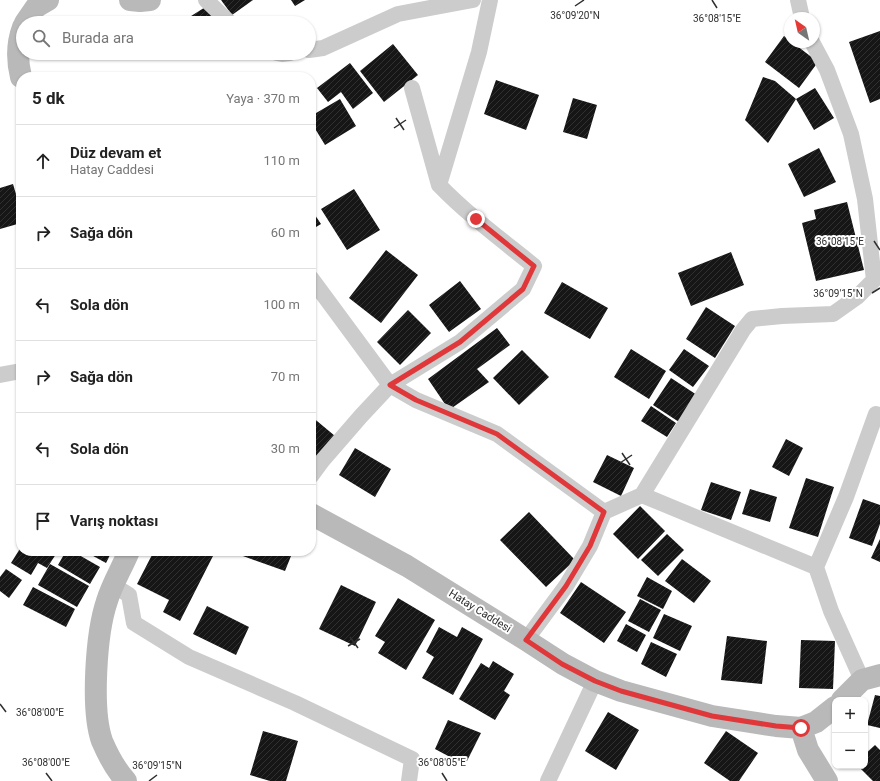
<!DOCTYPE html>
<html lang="tr">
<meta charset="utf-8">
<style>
:root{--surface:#fff;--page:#f2f2f2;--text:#222;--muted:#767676;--line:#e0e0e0}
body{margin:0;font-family:Roboto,sans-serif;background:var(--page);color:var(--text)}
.controls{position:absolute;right:12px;bottom:12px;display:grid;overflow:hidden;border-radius:8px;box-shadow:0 1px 3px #0004}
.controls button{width:36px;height:36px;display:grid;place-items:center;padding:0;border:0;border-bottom:1px solid var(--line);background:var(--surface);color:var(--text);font:20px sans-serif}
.compass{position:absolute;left:784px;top:12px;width:36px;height:36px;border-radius:50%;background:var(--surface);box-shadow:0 1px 3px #0004;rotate:326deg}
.stop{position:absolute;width:12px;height:12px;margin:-9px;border:3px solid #e0373a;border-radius:50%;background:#fff}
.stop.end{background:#e0373a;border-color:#fff;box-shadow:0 1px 4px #0008}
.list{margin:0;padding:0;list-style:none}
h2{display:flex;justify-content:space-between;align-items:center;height:52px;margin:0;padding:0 16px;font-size:17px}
h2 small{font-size:13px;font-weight:400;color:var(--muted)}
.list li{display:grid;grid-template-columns:26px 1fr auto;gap:12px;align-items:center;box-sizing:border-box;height:72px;padding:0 16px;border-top:1px solid var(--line)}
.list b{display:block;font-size:15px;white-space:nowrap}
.list p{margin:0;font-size:13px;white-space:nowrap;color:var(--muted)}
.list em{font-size:13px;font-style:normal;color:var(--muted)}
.icon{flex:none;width:22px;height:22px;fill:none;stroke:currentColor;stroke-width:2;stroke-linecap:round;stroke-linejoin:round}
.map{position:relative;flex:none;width:880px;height:781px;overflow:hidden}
.search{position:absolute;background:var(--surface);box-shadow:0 1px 3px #0004;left:16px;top:16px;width:300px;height:44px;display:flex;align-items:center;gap:10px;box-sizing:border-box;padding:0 14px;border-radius:22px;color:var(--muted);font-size:15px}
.panel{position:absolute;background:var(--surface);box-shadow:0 1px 3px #0004;left:16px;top:72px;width:300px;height:484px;border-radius:16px}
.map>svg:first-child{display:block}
.building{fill:url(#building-hatch)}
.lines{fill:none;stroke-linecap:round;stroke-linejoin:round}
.street{stroke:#ccc;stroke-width:16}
.secondary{stroke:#b9b9b9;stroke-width:22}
.route{stroke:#e0373a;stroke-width:5}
.ticks{fill:none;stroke:#2f2f2f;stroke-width:1.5}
.labels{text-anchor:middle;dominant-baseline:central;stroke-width:4;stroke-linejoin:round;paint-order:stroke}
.street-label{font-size:11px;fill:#2f2f2f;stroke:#fff}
.ticks-label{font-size:10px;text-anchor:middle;fill:#2f2f2f;stroke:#fff;stroke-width:4;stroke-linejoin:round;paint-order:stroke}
</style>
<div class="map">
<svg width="880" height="781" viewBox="0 0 880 781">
<defs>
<pattern id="building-hatch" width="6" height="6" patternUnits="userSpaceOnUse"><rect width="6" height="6" fill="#161616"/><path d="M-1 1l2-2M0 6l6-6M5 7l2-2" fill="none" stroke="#303030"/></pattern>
</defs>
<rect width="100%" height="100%" fill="#fff"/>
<path class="building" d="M221,0H253L232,15Z
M291,0H305L295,6Z
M207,6L218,23H180Z
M880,31V99L870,103L849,42Z
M784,36L818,62L799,88L765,62Z
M393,44L418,75L384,102L360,71Z
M350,63L373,93L353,109L341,92L328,102L317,88Z
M763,77L775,81L796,99L768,143L745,120Z
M496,80L539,95L526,130L484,114Z
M815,88L834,118L814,130L796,99Z
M573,98L597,105L587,139L563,132Z
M340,99L356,126L325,145L311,122V116Z
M819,148L836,182L804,197L788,164Z
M21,180V196L16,182Z
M13,184L21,211V223L0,229V188Z
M354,189L380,230L347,250L321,209Z
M847,202L864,270L816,281L802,223L816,219L814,210Z
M311,209L321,224L311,230Z
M386,250L418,275L381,323L349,298Z
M731,252L744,285L691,306L678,273Z
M460,281L481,309L449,332L429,305Z
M562,282L608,308L590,339L544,313Z
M706,307L735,326L715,358L686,339Z
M408,310L431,333L400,365L377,342Z
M497,328L510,345L477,369L489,382L449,410L428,379Z
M631,349L666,371L649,399L614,377Z
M684,349L709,366L693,387L669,370Z
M522,350L549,377L519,405L493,378Z
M671,378L697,395L679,422L653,405Z
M651,406L676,423L667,437L641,421Z
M311,416L335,436L311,463Z
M786,439L803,448L789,476L772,467Z
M355,448L391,469L375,497L339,475Z
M607,455L634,468L621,496L593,482Z
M806,478L834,487L818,537L789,528Z
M711,482L741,492L731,520L701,510Z
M750,489L777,497L770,522L742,514Z
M863,499L880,505V524L872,546L849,538Z
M640,506L665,531L638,559L613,534Z
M529,512L575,560L546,587L500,540Z
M667,534L684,550L658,576L641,560Z
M880,539V562L871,558Z
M21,547V551H58L47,568L38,563L31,575L11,563Z
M66,551H72L100,567L90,584L58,565Z
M84,551H112L106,563Z
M154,551H207L214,554L180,621L163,612L169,600L137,584Z
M229,551H293L285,571Z
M682,559L711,581L694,603L665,581Z
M50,564L89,586L77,607L38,585Z
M6,569L22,580L9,598L0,591V577Z
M647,577L672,591L663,609L637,596Z
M581,582L626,612L604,643L560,613Z
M341,585L376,602L355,646L319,629Z
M33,587L75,609L66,627L23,605Z
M398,598L435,620L406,670L378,653L385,642L375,636Z
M640,599L661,610L649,632L628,621Z
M207,606L249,627L236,655L193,634Z
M664,614L692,626L680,651L653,638Z
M626,624L646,635L637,652L617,641Z
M439,627L457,637L462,627L483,639L453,695L422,678L434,657L426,652Z
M727,636L767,641L762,684L721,680Z
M801,640L835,641L833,689L799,688Z
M651,642L677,654L666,677L641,664Z
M493,661L514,674L504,691L510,695L495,720L459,699L481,663L489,668Z
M875,695L880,696V728L867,725Z
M608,712L639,730L616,770L585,751Z
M448,720L481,733L465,765L435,749Z
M263,731L298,741L286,781H270L250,775Z
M726,731L758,753L739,781H730L704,763Z
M875,745L880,750V781H873L858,766H865V754Z"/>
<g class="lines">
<path class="street" d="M206,0L230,23
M798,0L802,18
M309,50L323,48L398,14L473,0
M277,53L282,54L290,53
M412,88L439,185
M311,278L390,385L416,400L497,434L604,512
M0,375L21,371
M311,476L322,461L361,416L390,385L460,342L523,289L534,266C502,240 468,215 439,185L479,52L490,0
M642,495L816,567
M113,585L129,595L134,623L189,657L295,703L412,759L409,781
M526,640L566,586L590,546L604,512L642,495L743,330L752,319L782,316L833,314L857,297L874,280L865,199L851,134L827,70L812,42
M862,680L831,611L816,567L846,497L876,414
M548,781L595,681"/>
<path class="secondary" d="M130,0L140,1L150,0
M25,23L36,7L48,0
M21,77C17,61 17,43 23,27
M311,514L407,566L526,640L563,664L595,681L621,691L712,716L776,726L801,728L816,722L835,707
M842,700L862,680L880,675
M801,728L808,750L827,781
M126,781C116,770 108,755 102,741C91,710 96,633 107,601C112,584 122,568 129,551"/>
</g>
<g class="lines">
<path class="route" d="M476,219L534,266L523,289L460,342L390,385L416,400L497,434L604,512L590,546L566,586L526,640L562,664L595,681L621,691L712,716L776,726L801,728"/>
</g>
<path class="ticks" d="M712,0L717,8M575,6L584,0M396,118L404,130M394,128L406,120M874,241L880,250M872,293L880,288M622,453L630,465M620,463L632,455M350,637L358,648M348,646L360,639M0,704L6,712M46,773L52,781M442,773L447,781M149,781L157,775"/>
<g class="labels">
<g class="street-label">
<text transform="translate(480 611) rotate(32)">Hatay Caddesi</text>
</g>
</g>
<g class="ticks-label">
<text x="575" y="19">36°09'20"N</text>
<text x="717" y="22">36°08'15"E</text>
<text x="840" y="245">36°08'15"E</text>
<text x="838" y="297">36°09'15"N</text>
<text x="40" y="716">36°08'00"E</text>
<text x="46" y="766">36°08'00"E</text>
<text x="442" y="766">36°08'05"E</text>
<text x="157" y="769">36°09'15"N</text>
</g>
</svg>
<div class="controls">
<button>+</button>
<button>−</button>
</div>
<svg class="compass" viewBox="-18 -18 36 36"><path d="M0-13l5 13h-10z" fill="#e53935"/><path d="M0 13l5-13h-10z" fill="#767676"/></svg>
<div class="stop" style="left:801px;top:728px"></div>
<div class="stop end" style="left:476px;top:219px"></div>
<div class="search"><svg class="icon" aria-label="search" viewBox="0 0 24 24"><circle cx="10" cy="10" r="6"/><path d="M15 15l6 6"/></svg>Burada ara</div>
<section class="panel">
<h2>5 dk<small>Yaya · 370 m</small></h2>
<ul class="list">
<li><svg class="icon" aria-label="ahead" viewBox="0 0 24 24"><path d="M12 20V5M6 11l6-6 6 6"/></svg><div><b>Düz devam et</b><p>Hatay Caddesi</p></div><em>110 m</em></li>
<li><svg class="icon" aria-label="right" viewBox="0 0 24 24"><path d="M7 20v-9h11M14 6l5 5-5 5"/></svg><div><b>Sağa dön</b></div><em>60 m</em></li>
<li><svg class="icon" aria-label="left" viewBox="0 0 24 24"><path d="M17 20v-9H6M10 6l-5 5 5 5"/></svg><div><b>Sola dön</b></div><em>100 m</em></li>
<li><svg class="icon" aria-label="right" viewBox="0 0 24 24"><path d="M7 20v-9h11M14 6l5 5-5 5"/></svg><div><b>Sağa dön</b></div><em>70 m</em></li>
<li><svg class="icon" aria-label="left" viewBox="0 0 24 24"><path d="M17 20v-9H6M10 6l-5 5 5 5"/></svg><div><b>Sola dön</b></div><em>30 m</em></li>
<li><svg class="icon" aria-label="arrive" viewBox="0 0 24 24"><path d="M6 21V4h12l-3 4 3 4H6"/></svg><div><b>Varış noktası</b></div></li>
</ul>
</section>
</div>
